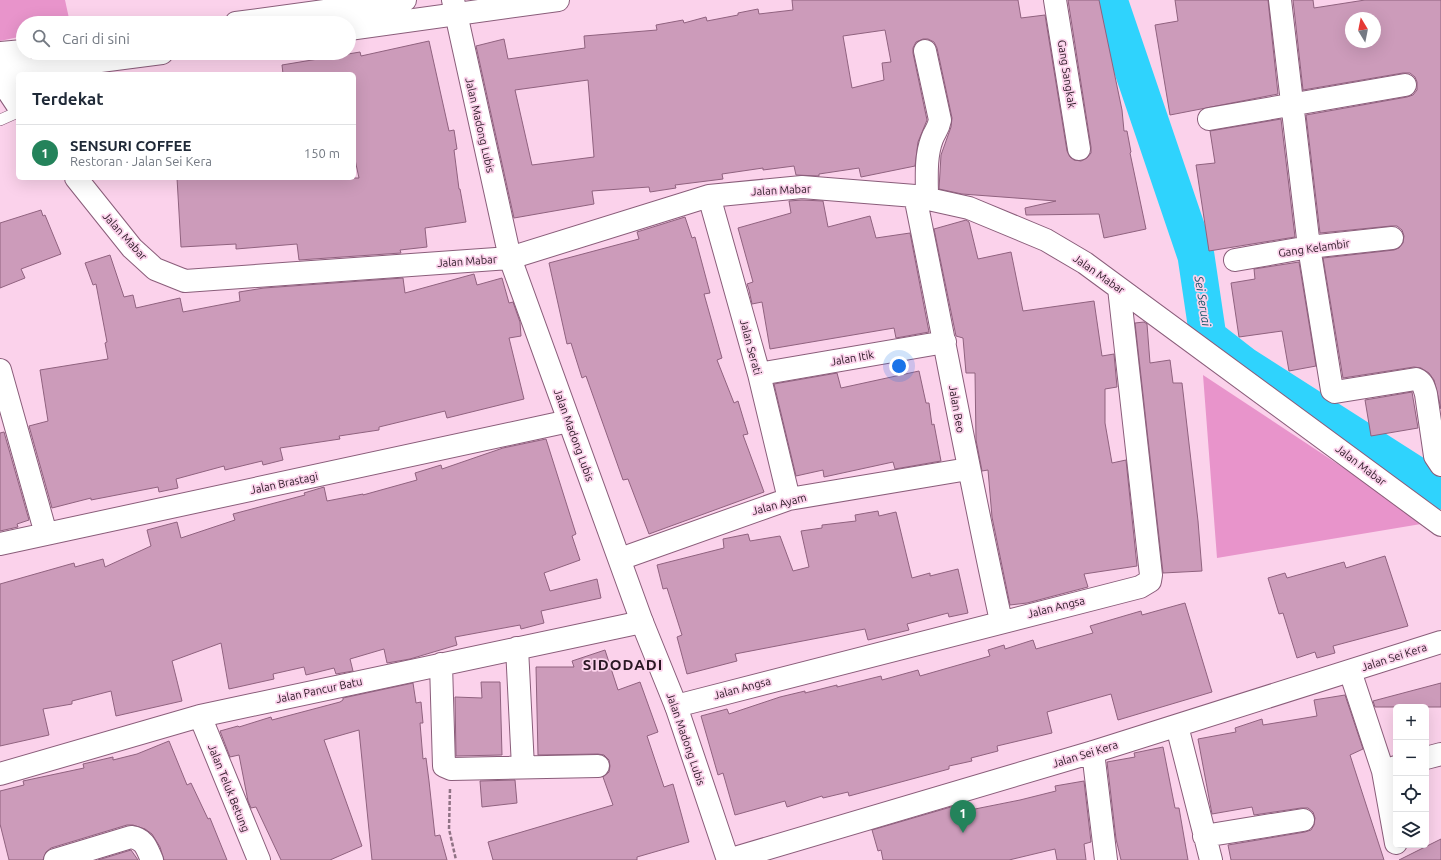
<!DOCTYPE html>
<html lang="id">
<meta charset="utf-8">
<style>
:root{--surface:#fff;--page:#f6f6f7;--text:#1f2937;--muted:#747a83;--line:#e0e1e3;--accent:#24835b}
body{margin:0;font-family:Ubuntu,sans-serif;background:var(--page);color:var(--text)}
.controls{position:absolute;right:12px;bottom:12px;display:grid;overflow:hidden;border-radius:6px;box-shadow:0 4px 16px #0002}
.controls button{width:36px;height:36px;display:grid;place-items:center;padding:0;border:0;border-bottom:1px solid var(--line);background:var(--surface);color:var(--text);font:20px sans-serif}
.compass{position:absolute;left:1345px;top:12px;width:36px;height:36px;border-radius:50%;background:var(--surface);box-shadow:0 4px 16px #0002;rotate:350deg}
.you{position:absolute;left:899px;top:366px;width:14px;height:14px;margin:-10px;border:3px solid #fff;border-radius:50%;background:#1a73e8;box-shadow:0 0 0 6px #1a73e833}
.badge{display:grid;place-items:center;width:26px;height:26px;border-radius:50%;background:var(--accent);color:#fff;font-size:13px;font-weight:700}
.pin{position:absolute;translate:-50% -33px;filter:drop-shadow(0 1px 2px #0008)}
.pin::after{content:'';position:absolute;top:21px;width:14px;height:12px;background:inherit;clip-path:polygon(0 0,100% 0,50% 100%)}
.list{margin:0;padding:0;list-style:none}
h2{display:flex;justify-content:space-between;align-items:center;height:52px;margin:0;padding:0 16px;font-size:17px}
h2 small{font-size:13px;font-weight:400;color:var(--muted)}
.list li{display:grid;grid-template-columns:26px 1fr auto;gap:12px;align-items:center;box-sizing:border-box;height:56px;padding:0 16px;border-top:1px solid var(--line)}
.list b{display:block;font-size:15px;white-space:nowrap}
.list p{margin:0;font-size:13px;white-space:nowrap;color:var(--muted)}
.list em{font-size:13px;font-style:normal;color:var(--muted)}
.icon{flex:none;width:22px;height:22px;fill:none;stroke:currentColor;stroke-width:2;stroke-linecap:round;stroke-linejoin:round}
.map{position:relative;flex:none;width:1441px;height:860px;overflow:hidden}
.search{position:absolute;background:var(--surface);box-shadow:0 4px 16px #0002;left:16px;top:16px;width:340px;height:44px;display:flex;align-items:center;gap:10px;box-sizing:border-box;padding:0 14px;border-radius:22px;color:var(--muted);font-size:15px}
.panel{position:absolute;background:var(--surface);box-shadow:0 4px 16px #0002;left:16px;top:72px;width:340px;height:108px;border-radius:6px}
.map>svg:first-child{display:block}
.green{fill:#e894cb}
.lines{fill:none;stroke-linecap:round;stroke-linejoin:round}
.river{stroke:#2fd3fd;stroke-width:37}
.building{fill:#cc9bba;stroke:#90627f;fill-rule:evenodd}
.lane-casing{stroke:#8a5d7a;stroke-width:12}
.street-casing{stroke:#8a5d7a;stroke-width:24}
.secondary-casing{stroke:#8a5d7a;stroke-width:24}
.primary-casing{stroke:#8a5d7a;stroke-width:24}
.path{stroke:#8f7284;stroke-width:2.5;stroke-dasharray:4 2;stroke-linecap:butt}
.lane{stroke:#fff;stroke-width:11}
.street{stroke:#fff;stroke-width:22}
.secondary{stroke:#fff;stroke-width:22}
.primary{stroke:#fff;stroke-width:22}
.labels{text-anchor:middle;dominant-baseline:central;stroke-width:3.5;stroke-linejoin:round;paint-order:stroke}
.street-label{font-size:11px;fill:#291723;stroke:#fbd2eb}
.water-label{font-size:12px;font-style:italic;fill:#165567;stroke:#fbd2eb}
.district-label{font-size:15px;font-weight:bold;letter-spacing:1px;fill:#291723;stroke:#fbd2eb}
</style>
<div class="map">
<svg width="1441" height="860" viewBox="0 0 1441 860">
<rect width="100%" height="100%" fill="#fbd2eb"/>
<path class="green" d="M0,0H65L70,23H23V36L0,41Z
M1203,375L1427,523L1217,558Z"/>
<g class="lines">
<path class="river" d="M1109,0L1196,256L1208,337L1244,365L1441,491"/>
</g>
<path class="building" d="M792,0H1018L1021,18L1045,15L1067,151L1070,157L1074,160L1081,161L1087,158L1091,153V147L1068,0H1099L1122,110L1124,131H1127L1131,152L1130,153L1146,229L1104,238L1099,214L1026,215L1025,208L1056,201L962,194L939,189L941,155L951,127L952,118L937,48L934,42L928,39H923L916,42L913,48V53L927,120L918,142L915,166L861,177L859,168L819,174V176L796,175L794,166L763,170V168L722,174L723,179L675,185L676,188L650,192L649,187L592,191L594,204L514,218L476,46L504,39L508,59L585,48L584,36L657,30L656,25L683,20L684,23L706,17L707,21L738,15V13L758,9L759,14L793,10ZM885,30L891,62L882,63L884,80L852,88L843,36ZM588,80L594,157L532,165L515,90Z
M1175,0H1268L1278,94L1170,115L1155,25L1178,21Z
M1293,0H1313L1314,8L1365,0H1441V409L1434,380L1429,373L1421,368L1414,367L1343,378L1323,258L1394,250L1399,248L1403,243L1404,236L1402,230L1397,226H1391L1320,233L1306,115L1407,97L1413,95L1417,90V82L1415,77L1410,73H1403L1303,90ZM1351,18H1375V42H1351Z
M429,41L449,131L454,130L457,149L454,150L459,189H460L466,222L425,228L427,247L400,250L401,253L299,260L297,244L236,249V244L181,247L177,178H359L354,155V74H283L282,65L360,52L361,56Z
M1281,119L1295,237L1209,251L1196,165L1215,163L1210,131Z
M802,200L823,201L828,227L870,216L876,238L910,233L929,332L896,338L894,328L770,349L762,302L752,304L749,290L747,284L753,282L738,228L791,213L789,201Z
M41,210L43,216L45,215L61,254L21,269L25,278L0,288V223Z
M685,217L692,238L695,237L710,293L704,294L722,358L717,360L734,403L738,401L748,434L743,435L764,492L649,534L628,479L623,480L586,376L582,378L571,343L567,344L549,263L639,239L637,232Z
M966,220L969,222L978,259L1011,252L1023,311L1094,301L1102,356L1114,354L1117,387L1105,389V423L1112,463L1126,460L1137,566L1084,574L1088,587L1027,603L1010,605L992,517L988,470L982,471L976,440L975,373H966L963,338L956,336L934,229Z
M110,255L124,297L133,295L136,308L180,298L183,312L240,301L239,292L264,288L403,278L405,293L474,274L477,285L502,278L509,303L513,302L520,322L521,336L509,338L524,399L447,418L445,411L379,427V430L339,436L340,439L280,448L283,460L263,465L262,461L225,470L224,466L176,479L178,488L159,492L158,487L91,500V498L52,508L29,426L48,421L40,370L108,359L105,343L107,342L96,284L93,285L85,263Z
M1299,262L1316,366L1289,371L1282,331L1239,337L1231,283L1255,279L1254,269Z
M1144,322L1147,324L1150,363L1170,360L1173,383H1182L1198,521L1202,571L1163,573L1135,323Z
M919,371L926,403H929L932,425L934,424L941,461L895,469L893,462L824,477L823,470L796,476L774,384L837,373L841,388Z
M1412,392L1418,428L1371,436L1365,400Z
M4,432L29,520L17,524L18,527L0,531V433Z
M546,439L576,534L572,536L580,560L544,573L550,591L597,579L601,598L541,611L544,623L521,629L520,625L455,637L457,645L410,659L387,663L384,649L350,659L353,671L336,674L334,668L306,675L304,667L273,674L274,679L229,689L221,643L172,661L182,701L116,716L111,691L72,701V704L43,709L49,735L0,746V584L74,563L75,567L103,559L105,567L151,546L147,530L177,522L181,538L235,520L233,514L305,495L304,493L324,487L327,501L363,494V495L417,480L415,473L441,465L442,469L503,448Z
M878,511L879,516L896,512L912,578L930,573V576L958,569L968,613L949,617L948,613L907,624L909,630L868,640L865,629L735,654L737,661L687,674L677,637L682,635L667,588L663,589L657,565L724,548L723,539L748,534L750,541L780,536L793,571L809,567L801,531L822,528V525L856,521L855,515Z
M1385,556L1408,626L1333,646L1335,653L1317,658L1315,652L1297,658L1283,613L1279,614L1268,578L1285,573L1287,578L1344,562L1346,568Z
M1185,603L1212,692L1118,720L1111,694L1047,712L1052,733L997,746L998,751L971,758L972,761L949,766V769L849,796L848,792L823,798L822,796L787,807L785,801L735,815L723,773L718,775L701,716L727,709L729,714L780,697L805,691V693L837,685V687L881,676L882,680L918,670L920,676L990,656L988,650L1004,645L1005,649L1033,640L1036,649L1093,633L1090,626L1141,611L1142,615Z
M605,650L618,690L640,682L658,732L647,736L664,787L673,784L689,842L637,857V860H493L488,842L613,805L603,777L609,772L610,766L609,760L604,755L598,754L538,755L536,667H574L572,661Z
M481,682H500L502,755L456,756L455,697L482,698Z
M413,683L416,703L421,702L423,723H420L423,759L426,758L429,781L435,836L440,835L447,860H372L359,730L324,740L362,846L330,860H281L256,807L251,808L248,801L239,755L230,757L220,731L238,726L239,727L271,717L272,720L340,702L343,700V698Z
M1441,683V707H1375L1373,701Z
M1345,695L1363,749L1350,755L1384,860H1231L1228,845L1305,832L1311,830L1314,825L1315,818L1313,812L1308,808H1301L1254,815L1252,807L1212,814L1198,739L1236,732L1235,728L1262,719L1263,725L1317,716L1314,700Z
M169,741L187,785L191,783L208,819L210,818L227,860H164L160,847L152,834L145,829L133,825H127L51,848L46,852L43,860H9L0,824V791L24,785L23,781L84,768L83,764L113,757V760L137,754Z
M1163,747L1175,808H1179L1188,860H1121L1116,839L1107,762L1135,757L1134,753Z
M515,780L517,803L482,807L480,781Z
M1084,781L1091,842L1084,844L1086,860H1057L1055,849L1009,860H883L881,850L878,851L872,830L968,802L970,810L1020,800L1056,791L1055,786Z
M1441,839V860H1399Z
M131,850L138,860H98Z"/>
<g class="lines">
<defs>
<path id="lane" d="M0,120L18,112"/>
<path id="street" d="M1055,0L1079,149
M1280,0L1309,247L1332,390L1335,392L1416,379C1423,382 1424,387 1426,394L1435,456L1441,465
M925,51L940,120C938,130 935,131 932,139C925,157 927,180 927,198
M1209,119L1405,85
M709,196L759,374L789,499
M915,196C944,338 970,480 1001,621
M510,258L709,196L802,187L915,196L969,208L1046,240L1085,263L1441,525
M1235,260L1309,247L1392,238
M0,370L46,534
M759,374L945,342
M0,544L569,421
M620,559L789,499L968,469
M517,648L523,767
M441,664L444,766L451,769L598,766
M1350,671L1383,771
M676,706L1140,587L1150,581L1151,575L1119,288
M200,716L259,860
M1177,726L1211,860
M1093,752L1106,860
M1426,758L1441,754
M1396,767L1383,771L1396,843
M0,774L200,716L642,622
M1204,836L1303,820
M55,860L131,837C145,839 147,849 152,860
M728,860L1093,752L1441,642"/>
<path id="secondary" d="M453,0L510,258L642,622L676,706L728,860
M0,79L18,106
M76,178L132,248L155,269L185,281L510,258"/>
<path id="primary" d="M236,23L405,0
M349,29L558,0
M0,53L23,51
M0,74L162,53"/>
</defs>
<use href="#lane" class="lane-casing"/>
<use href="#street" class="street-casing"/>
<use href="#secondary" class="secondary-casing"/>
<use href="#primary" class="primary-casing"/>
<path class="path" d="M450,789L449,829L456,860"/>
<use href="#lane" class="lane"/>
<use href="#street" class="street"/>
<use href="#secondary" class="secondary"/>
<use href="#primary" class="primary"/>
</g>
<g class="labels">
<g class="street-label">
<text transform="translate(1067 74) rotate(81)">Gang Sangkak</text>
<text transform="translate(480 125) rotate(77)">Jalan Madong Lubis</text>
<text transform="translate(781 190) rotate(-3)">Jalan Mabar</text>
<text transform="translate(125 236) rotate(48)">Jalan Mabar</text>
<text transform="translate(1314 248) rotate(-8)">Gang Kelambir</text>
<text transform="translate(467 261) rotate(-4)">Jalan Mabar</text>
<text transform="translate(1099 274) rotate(35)">Jalan Mabar</text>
<text transform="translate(751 347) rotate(75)">Jalan Serati</text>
<text transform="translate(852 358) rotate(-10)">Jalan Itik</text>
<text transform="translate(957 409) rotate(80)">Jalan Beo</text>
<text transform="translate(574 435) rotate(70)">Jalan Madong Lubis</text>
<text transform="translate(1361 465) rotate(37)">Jalan Mabar</text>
<text transform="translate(284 483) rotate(-12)">Jalan Brastagi</text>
<text transform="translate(779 504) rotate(-15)">Jalan Ayam</text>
<text transform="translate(1056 607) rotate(-14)">Jalan Angsa</text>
<text transform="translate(1394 657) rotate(-18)">Jalan Sei Kera</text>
<text transform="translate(742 688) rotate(-15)">Jalan Angsa</text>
<text transform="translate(319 690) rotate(-12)">Jalan Pancur Batu</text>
<text transform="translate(686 739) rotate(71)">Jalan Madong Lubis</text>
<text transform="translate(1085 754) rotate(-17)">Jalan Sei Kera</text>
<text transform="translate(229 788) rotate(68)">Jalan Teluk Betung</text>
</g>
<g class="water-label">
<text transform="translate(1203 301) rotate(81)">Sei Seruai</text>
</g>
<g class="district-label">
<text x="623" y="664">SIDODADI</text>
</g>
</g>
</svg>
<div class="controls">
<button>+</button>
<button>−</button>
<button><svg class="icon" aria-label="locate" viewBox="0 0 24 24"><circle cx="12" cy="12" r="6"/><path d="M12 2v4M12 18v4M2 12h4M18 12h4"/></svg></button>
<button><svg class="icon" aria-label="layers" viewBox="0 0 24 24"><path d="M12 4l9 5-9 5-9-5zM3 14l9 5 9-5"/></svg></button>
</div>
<svg class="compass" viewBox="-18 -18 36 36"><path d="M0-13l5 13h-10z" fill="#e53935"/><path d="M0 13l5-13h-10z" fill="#747a83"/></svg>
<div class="you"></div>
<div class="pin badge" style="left:963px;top:833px">1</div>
<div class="search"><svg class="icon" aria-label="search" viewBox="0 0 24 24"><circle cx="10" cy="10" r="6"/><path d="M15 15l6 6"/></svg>Cari di sini</div>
<section class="panel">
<h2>Terdekat<small></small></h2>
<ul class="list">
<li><span class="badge">1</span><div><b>SENSURI COFFEE</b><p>Restoran · Jalan Sei Kera</p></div><em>150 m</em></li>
</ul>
</section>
</div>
